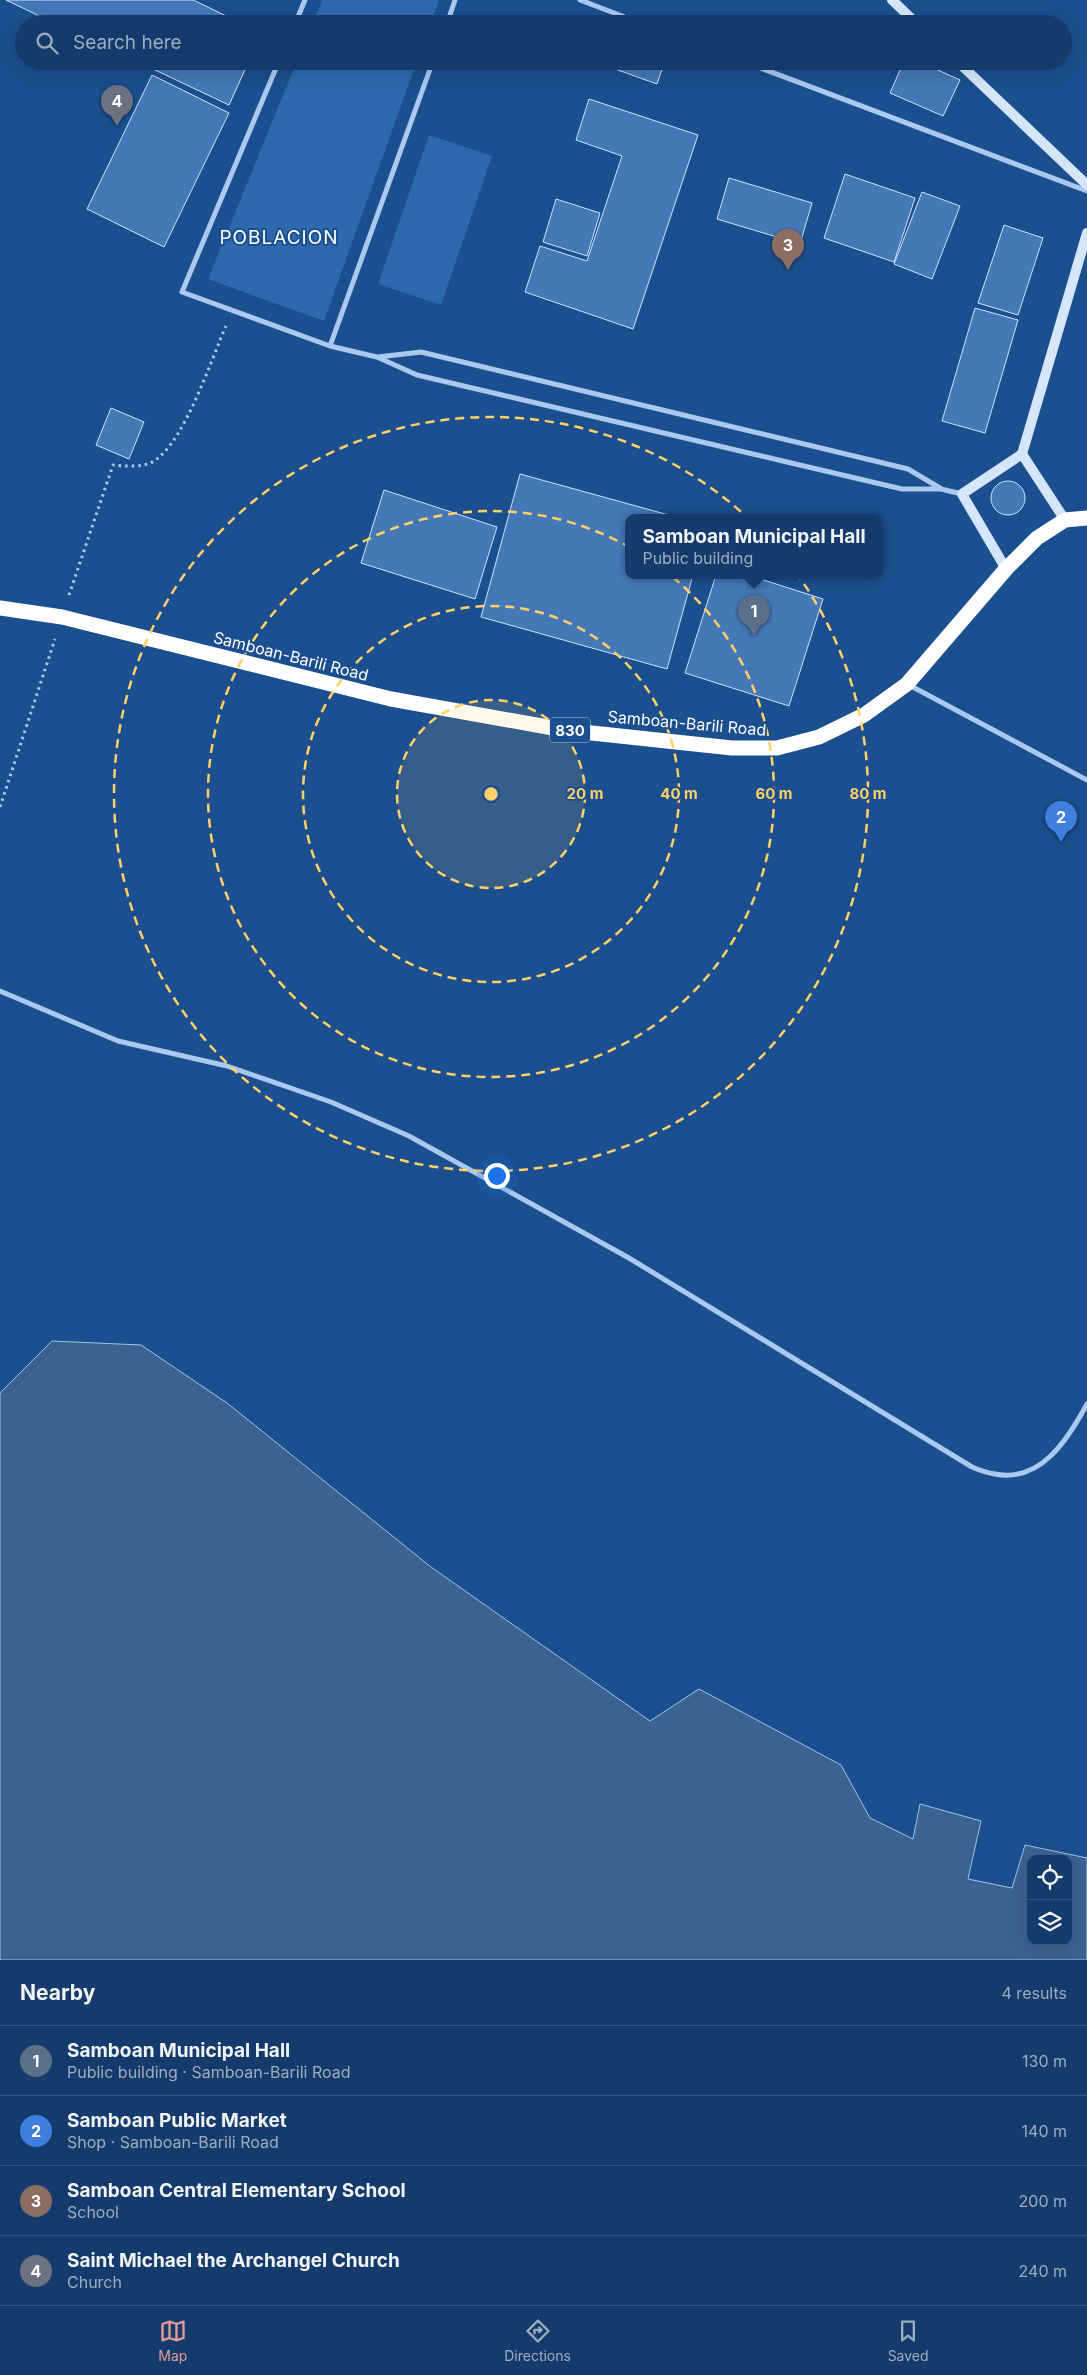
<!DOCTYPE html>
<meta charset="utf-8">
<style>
:root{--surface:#143b6b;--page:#1d4271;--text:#f1f3f6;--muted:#9dadc1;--line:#33557e;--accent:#e69b98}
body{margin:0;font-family:Inter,sans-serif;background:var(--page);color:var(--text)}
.controls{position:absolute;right:15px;bottom:15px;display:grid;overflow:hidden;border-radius:10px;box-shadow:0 5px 20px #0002}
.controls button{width:45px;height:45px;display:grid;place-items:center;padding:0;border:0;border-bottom:1px solid var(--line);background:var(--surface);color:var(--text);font:25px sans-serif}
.you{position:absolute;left:496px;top:1175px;width:18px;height:18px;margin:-12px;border:4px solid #fff;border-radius:50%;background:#1a73e8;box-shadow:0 0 0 8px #1a73e833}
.badge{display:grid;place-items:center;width:32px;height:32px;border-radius:50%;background:var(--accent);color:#fff;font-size:16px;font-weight:700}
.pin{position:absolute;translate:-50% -41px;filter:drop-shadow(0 1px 2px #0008)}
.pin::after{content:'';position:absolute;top:26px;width:18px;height:15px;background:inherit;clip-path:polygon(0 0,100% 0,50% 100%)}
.popup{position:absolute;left:625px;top:514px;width:258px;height:65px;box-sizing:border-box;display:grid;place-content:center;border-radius:10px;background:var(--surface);filter:drop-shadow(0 1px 4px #0005);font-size:16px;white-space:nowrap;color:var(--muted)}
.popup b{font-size:19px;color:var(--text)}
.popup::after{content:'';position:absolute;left:50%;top:100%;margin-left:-10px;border:10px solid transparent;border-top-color:var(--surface)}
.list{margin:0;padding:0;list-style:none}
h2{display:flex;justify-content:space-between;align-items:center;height:65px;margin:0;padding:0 20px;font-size:21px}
h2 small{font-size:16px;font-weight:400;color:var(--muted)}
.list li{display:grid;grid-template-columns:32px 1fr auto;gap:15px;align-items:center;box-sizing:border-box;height:70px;padding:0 20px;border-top:1px solid var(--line)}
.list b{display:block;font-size:19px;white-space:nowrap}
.list p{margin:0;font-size:16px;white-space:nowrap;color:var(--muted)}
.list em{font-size:16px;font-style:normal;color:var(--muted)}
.icon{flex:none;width:28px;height:28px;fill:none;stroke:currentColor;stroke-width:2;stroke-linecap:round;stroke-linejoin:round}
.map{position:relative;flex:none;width:1087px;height:1960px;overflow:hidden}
.search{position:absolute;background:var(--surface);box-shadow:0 5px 20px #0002;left:15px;right:15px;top:15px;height:55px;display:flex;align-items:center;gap:12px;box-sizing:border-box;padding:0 18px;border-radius:28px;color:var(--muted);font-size:19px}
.sheet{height:345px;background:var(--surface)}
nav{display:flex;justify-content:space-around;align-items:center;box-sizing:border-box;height:70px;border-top:1px solid var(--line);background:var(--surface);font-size:14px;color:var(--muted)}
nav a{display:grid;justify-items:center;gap:2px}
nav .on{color:var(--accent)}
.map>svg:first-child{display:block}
.green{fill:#2e69ad}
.water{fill:#3c6290;stroke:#9cc4f0;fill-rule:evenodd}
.building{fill:#4478b7;stroke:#cfe3fa}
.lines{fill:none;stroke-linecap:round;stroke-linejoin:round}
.path{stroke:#a9c9ee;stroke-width:3;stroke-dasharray:2.5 4;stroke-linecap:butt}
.street{stroke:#a9c9ee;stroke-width:5}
.secondary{stroke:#d6e6fa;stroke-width:10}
.highway{stroke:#fff;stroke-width:15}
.ring{fill:none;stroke:#ffd166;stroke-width:2.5;stroke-dasharray:9 6}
.labels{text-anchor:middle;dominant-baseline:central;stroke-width:4;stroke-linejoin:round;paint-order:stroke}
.shield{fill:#1b4f8f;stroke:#bbcadd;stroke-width:1}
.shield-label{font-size:15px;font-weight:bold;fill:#fff}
.street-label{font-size:16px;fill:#fff;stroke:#1b4f8f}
.quarter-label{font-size:19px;letter-spacing:1px;fill:#fff;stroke:#1b4f8f}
.centre{fill:#ffd166;stroke:#1b4f8f;stroke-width:2.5}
.ring-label{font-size:15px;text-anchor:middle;font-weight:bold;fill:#ffd166;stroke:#1b4f8f;stroke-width:4;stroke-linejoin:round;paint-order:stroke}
</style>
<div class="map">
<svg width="1087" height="1960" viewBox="0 0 1087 1960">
<rect width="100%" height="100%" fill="#1b4f8f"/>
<path class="green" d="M322,0H439L431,24H313Z
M297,61H417L324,321L208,279Z
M429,135L492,156L441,305L378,284Z"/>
<path class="water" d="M52,1341L141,1345L227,1403L431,1567L650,1721L699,1689L841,1765L870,1818L913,1839L920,1804L981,1821L968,1879L1012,1888L1025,1845L1087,1858V1960H0V1393ZM1031,1859H1068V1941H1031Z"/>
<path class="building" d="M6,0H193L243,24H56Z
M136,61H249L229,105Z
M602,61H665L657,84L601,64Z
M904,61H918L960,80L943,116L890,93Z
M152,75L229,113L164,247L87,209Z
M589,99L698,135L633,329L525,292L540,246L587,261L622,156L576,140Z
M845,174L915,198L894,262L824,238Z
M729,178L812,203L800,244L717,219Z
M922,192L960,206L932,279L894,264Z
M556,199L600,213L587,256L543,242Z
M1004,225L1043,238L1018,315L978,303Z
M975,308L1018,320L985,433L942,421Z
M111,408L144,422L129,459L96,445Z
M520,474L676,517H629V575H693L667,669L481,617Z
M991 498a17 17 0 1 1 34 0a17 17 0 1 1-34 0Z
M384,490L497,527L475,599L361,563Z
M716,575H748L823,599L789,706L685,673Z"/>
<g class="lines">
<path class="path" d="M69,595L113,465C124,466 144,468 154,461C185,441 210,362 226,326
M0,807L55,639"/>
<path class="street" d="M580,0L643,24
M295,24L305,0
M447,24L455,0
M279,61L182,292L330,346L377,357L417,375L902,489H941L962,494
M742,61L1087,191
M330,346L433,61
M378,357L421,352L908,469L940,488
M909,685L1087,780
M0,991L118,1041L227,1066L331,1102L409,1136L629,1258L972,1467C979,1470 987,1473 995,1474C1041,1483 1068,1439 1087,1404"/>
<path class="secondary" d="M892,0L917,24
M957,61L1087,185
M1022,454L1065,520
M1006,569L962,494L1022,454L1087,233"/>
<path class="highway" d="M0,608L62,617L391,699L564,730L732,748H777L819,737L864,715L907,684L1006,569L1037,538L1065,520L1087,518"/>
</g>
<circle cx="491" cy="794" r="94" fill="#ffd166" fill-opacity=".12"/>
<g class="ring">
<circle cx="491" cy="794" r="94"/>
<circle cx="491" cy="794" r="188"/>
<circle cx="491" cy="794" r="283"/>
<circle cx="491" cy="794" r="377"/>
</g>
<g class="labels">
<rect class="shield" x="550" y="717.5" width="40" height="25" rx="4"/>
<g class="shield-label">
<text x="570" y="730">830</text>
</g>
<g class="street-label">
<text transform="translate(291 656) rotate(14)">Samboan-Barili Road</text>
<text transform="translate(687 723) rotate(5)">Samboan-Barili Road</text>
</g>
<g class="quarter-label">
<text x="279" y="237">POBLACION</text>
</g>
</g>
<circle cx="491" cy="794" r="8" class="centre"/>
<g class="ring-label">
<text x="585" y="799">20 m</text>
<text x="679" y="799">40 m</text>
<text x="774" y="799">60 m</text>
<text x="868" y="799">80 m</text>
</g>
</svg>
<div class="controls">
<button><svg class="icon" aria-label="locate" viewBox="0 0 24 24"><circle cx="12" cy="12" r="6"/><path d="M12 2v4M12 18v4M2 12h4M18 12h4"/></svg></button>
<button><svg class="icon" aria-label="layers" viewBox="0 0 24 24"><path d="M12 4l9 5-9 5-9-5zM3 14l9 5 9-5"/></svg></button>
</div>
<div class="you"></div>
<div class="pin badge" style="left:754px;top:636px;background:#5c6f8a">1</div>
<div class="popup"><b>Samboan Municipal Hall</b>Public building</div>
<div class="pin badge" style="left:1061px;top:842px;background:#3f7fe0">2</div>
<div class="pin badge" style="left:788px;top:270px;background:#8d6e63">3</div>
<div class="pin badge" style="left:117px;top:126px;background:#6b7280">4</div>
<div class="search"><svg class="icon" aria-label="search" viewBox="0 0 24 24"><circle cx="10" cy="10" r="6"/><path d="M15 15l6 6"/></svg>Search here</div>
</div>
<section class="sheet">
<h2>Nearby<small>4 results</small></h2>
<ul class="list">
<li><span class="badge" style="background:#5c6f8a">1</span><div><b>Samboan Municipal Hall</b><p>Public building · Samboan-Barili Road</p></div><em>130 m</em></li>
<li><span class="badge" style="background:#3f7fe0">2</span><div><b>Samboan Public Market</b><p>Shop · Samboan-Barili Road</p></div><em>140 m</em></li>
<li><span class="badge" style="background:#8d6e63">3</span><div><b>Samboan Central Elementary School</b><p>School</p></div><em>200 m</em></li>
<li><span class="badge" style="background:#6b7280">4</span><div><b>Saint Michael the Archangel Church</b><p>Church</p></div><em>240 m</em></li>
</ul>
</section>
<nav>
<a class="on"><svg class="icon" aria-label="map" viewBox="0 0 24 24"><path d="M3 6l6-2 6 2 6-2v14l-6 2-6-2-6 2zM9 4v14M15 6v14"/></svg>Map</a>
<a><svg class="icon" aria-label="directions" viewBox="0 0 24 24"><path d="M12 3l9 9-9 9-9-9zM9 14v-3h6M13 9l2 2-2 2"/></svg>Directions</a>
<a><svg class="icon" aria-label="saved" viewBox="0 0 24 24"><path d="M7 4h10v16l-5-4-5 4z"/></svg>Saved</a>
</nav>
